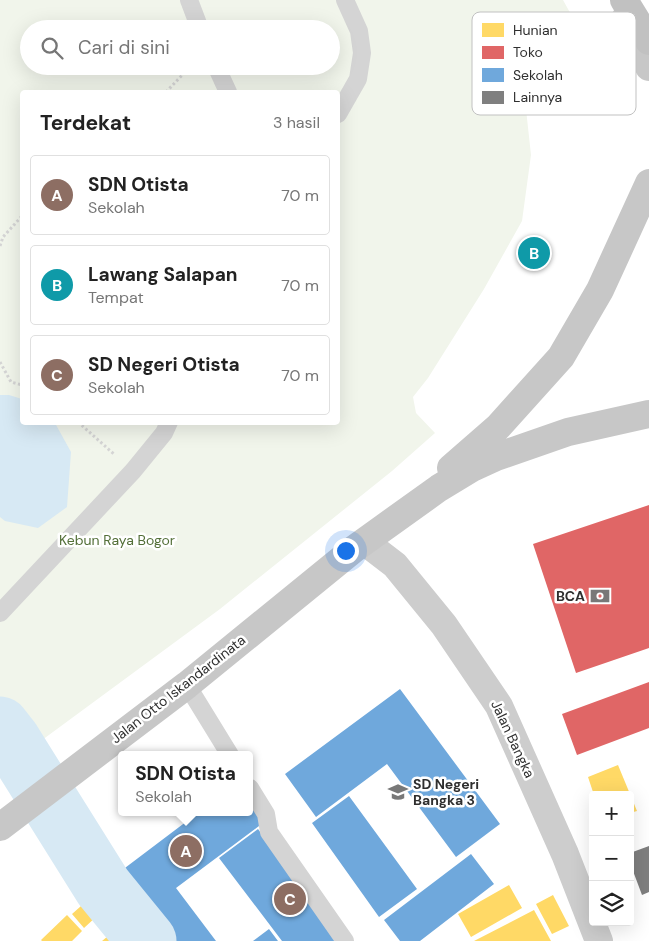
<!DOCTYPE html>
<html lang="id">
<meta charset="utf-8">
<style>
:root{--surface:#fff;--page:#f2f2f2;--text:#222;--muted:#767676;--line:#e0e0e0;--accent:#787878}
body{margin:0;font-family:"DM Sans",sans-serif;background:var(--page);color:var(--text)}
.controls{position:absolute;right:15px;bottom:15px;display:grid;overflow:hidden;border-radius:5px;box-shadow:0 5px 20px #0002}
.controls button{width:45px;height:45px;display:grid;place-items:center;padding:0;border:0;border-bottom:1px solid var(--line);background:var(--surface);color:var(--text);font:25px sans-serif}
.you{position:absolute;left:345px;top:550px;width:18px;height:18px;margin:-12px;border:4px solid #fff;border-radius:50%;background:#1a73e8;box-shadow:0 0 0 8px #1a73e833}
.badge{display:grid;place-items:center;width:32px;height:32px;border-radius:50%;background:var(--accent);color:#fff;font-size:16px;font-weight:700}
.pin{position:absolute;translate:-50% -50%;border:2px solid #fff;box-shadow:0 1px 5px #0006}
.popup{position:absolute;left:118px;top:751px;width:135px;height:65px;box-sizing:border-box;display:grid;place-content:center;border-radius:5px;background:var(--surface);filter:drop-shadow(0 1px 4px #0005);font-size:16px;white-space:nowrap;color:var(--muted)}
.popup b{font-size:19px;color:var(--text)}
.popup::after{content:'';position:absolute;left:50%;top:100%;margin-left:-10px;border:10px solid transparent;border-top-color:var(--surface)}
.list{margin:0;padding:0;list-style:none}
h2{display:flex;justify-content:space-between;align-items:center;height:65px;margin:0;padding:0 20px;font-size:21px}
h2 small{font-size:16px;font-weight:400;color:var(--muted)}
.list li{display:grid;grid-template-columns:32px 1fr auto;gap:15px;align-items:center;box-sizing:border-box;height:80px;margin:0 10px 10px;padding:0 10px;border:1px solid var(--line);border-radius:5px}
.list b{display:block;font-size:19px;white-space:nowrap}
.list p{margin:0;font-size:16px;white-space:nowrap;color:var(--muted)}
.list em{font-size:16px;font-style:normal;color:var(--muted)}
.icon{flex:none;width:28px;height:28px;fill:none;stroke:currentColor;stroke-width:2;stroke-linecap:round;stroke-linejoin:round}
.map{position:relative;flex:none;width:649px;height:941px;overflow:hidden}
.search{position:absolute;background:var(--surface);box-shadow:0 5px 20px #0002;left:20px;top:20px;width:320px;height:55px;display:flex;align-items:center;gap:12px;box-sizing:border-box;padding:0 18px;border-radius:28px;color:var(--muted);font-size:19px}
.panel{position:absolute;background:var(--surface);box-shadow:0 5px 20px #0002;left:20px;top:90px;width:320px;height:335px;border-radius:5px}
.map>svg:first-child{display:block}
.green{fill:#f1f5eb;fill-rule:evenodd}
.water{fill:#d7e9f4}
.homes{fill:#ffd966}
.shops{fill:#e06666}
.schools{fill:#6fa8dc}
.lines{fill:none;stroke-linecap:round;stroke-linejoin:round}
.river{stroke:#d7e9f4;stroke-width:59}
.building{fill:#7f7f7f}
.path{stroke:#d4d4d4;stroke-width:3;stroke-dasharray:2.5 2.5;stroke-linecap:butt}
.lane{stroke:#d4d4d4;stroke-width:18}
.secondary{stroke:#cdcdcd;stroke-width:28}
.primary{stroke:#c7c7c7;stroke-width:28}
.highway{stroke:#c1c1c1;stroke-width:28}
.labels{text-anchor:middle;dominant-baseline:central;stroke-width:5;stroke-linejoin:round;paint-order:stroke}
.park-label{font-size:14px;fill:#536f38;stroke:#fff}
.poi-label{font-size:14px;font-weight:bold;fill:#2f2f2f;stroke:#fff;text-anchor:end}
.street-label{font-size:14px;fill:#2f2f2f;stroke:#fff}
.key{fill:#fff;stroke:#c1c1c1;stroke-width:1}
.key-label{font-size:14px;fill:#2f2f2f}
</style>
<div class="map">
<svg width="649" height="941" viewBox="0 0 649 941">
<rect width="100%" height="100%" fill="#fff"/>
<path class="green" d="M0,0H563L593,54L552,85L525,100L531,155L522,221L484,289L428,378L413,397L416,413L435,433L392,471L220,609L0,771ZM29,29H331V66H29ZM22,92H338V422H22Z"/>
<path class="water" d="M0,395H9L22,399V422L55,423L71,452L67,507L38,528L5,521L0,517Z"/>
<path class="homes" d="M618,765L637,811L630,813V795H594L588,777Z
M509,885L522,908L471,937L458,914Z
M98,891L110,904L84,928L72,914Z
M553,895L569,926L552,934L536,904Z
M534,910L551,941H474Z
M67,915L82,931L72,941H42L41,940Z
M126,921L142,941H102Z"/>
<path class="shops" d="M649,505V648L576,673L533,544Z
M649,682V728L577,755L562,714Z"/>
<path class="schools" d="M400,689L500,824L456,857L387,764L316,817L285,774Z
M349,796L417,889L379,917L312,823Z
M250,805L263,823L176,888L216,941H156L109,880L199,812H250Z
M258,829L343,941H282L219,858Z
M471,854L494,884L420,941H400L384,920Z
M269,929L278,941H253Z"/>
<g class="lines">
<path class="river" d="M0,726L11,740L103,887L147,941"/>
</g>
<path class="building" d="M649,846V892L642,895L630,863V853Z"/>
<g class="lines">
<path class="path" d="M166,92L190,67
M0,246L3,237L22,216
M0,362L11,382L22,385
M78,422L115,455"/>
<path class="lane" d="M189,0L200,29
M216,66L228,92
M338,114L358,79L362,53L359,31L345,0
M0,613L133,471L164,433L169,422
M187,685L230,755
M250,788L266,814L269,832L345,941"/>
<path class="secondary" d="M365,542L395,565L444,625L499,706L565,854L599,941"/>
<path class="primary" d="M625,19L649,67
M451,468L498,427L561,357L600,290L649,183
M0,827L187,685L354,549L439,488L472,468L496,457L568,432L649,414"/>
<path class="highway" d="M624,0L649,41"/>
</g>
<defs>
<symbol id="bank-bare" viewBox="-9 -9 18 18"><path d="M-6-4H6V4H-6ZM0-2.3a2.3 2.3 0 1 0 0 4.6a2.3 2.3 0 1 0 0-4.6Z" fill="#787878" stroke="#fff" stroke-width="2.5" paint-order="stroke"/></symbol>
<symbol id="school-bare" viewBox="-9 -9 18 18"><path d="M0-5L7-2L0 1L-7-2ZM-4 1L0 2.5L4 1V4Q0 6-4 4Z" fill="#787878" stroke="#fff" stroke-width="2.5" paint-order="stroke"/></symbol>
</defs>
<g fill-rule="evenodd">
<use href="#bank-bare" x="586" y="582" width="28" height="28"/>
<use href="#school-bare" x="384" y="778" width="28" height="28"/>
</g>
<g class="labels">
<g class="park-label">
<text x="117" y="540">Kebun Raya Bogor</text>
</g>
<g class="poi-label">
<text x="585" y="596">BCA</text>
<text x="413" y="784" text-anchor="start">SD Negeri<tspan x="413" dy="16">Bangka 3</tspan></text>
</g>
<g class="street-label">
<text transform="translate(178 689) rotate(-38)">Jalan Otto Iskandardinata</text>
<text transform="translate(513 739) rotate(65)">Jalan Bangka</text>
</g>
</g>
<rect x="472" y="12" width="164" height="103" rx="8" class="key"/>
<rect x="482" y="23" width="22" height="14" fill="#ffd966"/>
<rect x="482" y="46" width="22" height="13" fill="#e06666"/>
<rect x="482" y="68" width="22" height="14" fill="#6fa8dc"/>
<rect x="482" y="91" width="22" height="13" fill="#7f7f7f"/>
<g class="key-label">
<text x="513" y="35">Hunian</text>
<text x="513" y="57">Toko</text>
<text x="513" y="80">Sekolah</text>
<text x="513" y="102">Lainnya</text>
</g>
</svg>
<div class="controls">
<button>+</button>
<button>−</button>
<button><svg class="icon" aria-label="layers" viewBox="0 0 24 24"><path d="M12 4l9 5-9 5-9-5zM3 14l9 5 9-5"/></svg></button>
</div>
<div class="you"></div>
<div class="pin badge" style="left:186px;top:851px;background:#8d6e63">A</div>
<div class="popup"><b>SDN Otista</b>Sekolah</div>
<div class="pin badge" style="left:534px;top:253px;background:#0f9aa8">B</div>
<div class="pin badge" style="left:290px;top:899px;background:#8d6e63">C</div>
<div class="search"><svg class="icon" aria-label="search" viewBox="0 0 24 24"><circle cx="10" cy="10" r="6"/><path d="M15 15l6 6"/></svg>Cari di sini</div>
<section class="panel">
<h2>Terdekat<small>3 hasil</small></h2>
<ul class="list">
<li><span class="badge" style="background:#8d6e63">A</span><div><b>SDN Otista</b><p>Sekolah</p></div><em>70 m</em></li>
<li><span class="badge" style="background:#0f9aa8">B</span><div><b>Lawang Salapan</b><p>Tempat</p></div><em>70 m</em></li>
<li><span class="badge" style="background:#8d6e63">C</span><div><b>SD Negeri Otista</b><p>Sekolah</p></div><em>70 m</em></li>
</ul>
</section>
</div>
